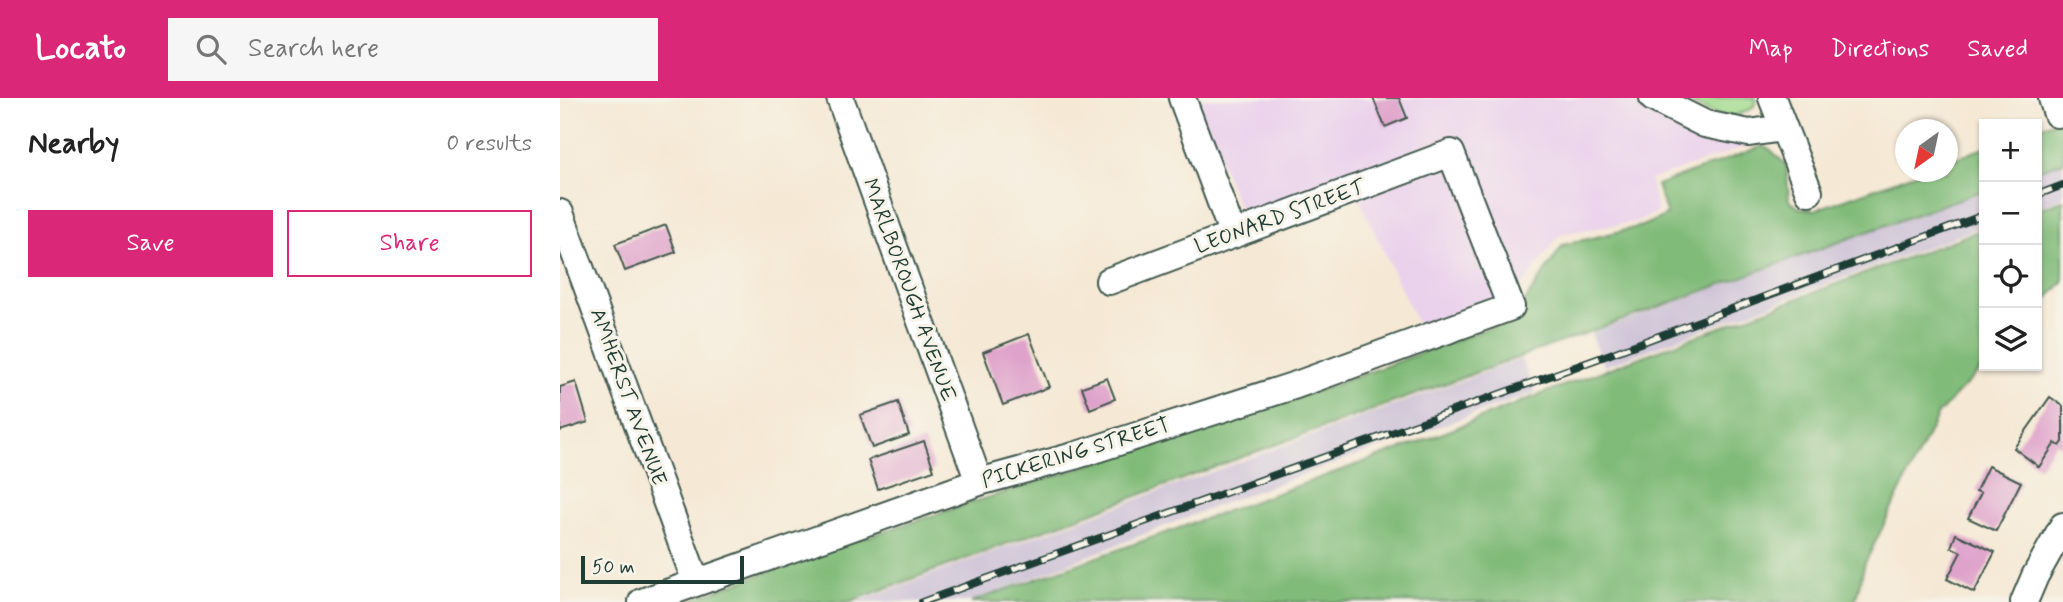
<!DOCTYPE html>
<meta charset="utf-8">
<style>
:root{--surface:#fff;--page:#f6f6f6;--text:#222;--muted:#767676;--line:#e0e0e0;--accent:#db2777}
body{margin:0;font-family:Mynerve,sans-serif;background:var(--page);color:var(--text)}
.controls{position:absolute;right:21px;top:21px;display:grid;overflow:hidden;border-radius:0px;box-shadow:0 2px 5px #0004}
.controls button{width:63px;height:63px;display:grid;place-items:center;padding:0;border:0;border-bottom:2px solid var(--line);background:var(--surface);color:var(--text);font:35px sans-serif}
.compass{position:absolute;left:1335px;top:21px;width:63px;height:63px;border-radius:50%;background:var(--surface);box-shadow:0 2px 5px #0004;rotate:213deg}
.scale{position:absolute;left:21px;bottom:18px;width:163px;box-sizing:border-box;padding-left:7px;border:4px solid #1f3d34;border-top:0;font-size:19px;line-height:24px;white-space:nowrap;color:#1f3d34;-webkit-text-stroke:5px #f7f3e8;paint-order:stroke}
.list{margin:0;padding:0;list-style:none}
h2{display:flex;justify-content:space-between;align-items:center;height:91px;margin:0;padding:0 28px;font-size:30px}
h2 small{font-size:23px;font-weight:400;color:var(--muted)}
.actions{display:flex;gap:14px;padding:21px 28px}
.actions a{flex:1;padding:16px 0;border:2px solid var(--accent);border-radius:0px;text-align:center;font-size:24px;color:var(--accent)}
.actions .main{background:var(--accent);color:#fff}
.icon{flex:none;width:38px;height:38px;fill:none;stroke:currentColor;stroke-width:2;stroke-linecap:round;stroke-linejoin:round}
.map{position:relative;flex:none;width:1503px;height:504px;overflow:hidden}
header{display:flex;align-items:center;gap:42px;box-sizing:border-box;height:98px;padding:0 35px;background:var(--accent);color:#fff}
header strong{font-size:33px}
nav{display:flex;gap:38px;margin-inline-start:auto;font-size:24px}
.search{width:490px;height:63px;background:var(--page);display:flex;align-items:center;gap:18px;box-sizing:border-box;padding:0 24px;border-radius:0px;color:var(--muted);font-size:26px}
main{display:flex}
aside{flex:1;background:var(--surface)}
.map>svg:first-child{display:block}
.built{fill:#ead1ec}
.industrial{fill:#cabfd6}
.green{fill:#a2db8e;stroke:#608c61;stroke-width:2}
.forest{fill:#81bb79;stroke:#507c56;stroke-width:2}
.building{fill:#dfa3cb}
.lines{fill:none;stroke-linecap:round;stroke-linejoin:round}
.minor-casing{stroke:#3f574c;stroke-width:30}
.minor{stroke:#fff;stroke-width:26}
.rail-casing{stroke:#1f3d34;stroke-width:8}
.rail{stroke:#f7f3e8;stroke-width:5;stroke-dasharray:16;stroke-linecap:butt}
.labels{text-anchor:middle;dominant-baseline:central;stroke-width:6;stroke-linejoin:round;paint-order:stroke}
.street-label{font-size:21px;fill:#1f3d34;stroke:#f7f3e8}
</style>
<header>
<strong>Locato</strong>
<div class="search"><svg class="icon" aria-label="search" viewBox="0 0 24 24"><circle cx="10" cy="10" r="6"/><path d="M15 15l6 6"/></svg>Search here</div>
<nav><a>Map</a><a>Directions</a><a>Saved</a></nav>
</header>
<main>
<aside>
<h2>Nearby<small>0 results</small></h2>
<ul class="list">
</ul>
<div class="actions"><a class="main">Save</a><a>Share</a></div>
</aside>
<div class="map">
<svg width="1503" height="504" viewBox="0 0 1503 504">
<rect width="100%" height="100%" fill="#f7f3e8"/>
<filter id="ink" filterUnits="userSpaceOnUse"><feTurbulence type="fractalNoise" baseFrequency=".0143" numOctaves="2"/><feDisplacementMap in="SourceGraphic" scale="14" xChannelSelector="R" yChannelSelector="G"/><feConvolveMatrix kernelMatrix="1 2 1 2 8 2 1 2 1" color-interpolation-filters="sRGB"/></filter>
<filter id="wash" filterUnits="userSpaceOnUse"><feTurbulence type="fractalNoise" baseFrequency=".00686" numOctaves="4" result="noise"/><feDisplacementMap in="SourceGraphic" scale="28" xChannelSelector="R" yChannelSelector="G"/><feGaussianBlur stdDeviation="1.57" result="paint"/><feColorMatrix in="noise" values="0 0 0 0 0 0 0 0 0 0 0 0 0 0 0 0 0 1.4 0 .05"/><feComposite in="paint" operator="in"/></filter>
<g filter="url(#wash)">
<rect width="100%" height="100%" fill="#f5e9d5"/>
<path class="built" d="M636,0H1066L1083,11L1117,27L1190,47L1090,82L1098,114L1075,124L1000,136L960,191L859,230L792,85L684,124Z"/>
<path class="industrial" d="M1503,64V99L1477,109V74Z
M1424,93V128L1044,268L1031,235Z
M961,261L976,294L674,401L439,493L406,504H296Z"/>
<path class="green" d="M1122,0H1196C1195,7 1194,10 1187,13C1164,25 1143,11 1122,0Z"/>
<path class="forest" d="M1503,20V64L1477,73V30Z
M1203,48L1211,52L1226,67L1229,102L1239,110L1255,112L1360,74H1388V63L1424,50V92L704,351L289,504H125L272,450L758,293L953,221L1003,147L1082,128L1107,117L1097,87Z
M1503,102V184L1477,212V111Z
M1424,131V268L1378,316L1305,465L1295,504H411L863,343L981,296Z"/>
<g id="blocks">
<path class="building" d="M813,0H839L847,20L825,29Z
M106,127L116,154L65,173L55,146Z
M469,236L489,289L443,307L423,254Z
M547,280L555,301L530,311L522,289Z
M16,284L28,324L0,333V289Z
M1490,299L1503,308V344L1500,348L1495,345L1479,369L1454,350Z
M338,304L349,337L312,350L300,317Z
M364,343L374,372L318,391L308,362Z
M1428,368L1461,384L1436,433L1408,420L1421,395L1416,393Z
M1396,436L1435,454L1414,495L1387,481L1401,454L1391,449Z"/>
</g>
</g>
<g filter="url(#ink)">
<use href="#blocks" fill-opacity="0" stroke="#3f574c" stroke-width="2"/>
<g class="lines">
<defs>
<path id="minor" d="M280,0L419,384
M622,0L673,137
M1093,0L1145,26L1189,35L1223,30
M1212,0L1249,94
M1492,0L1497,16
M0,115L136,484
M82,504L419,384L514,358L736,287L951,209L891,55L549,183
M1464,504L1475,478L1503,428"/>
</defs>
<use href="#minor" class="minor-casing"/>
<use href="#minor" class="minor"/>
<defs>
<path id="rail" d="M1477,97L1503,87
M362,504L1037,261L1424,117"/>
</defs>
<use href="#rail" class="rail-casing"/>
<use href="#rail" class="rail"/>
</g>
</g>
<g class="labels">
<g class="street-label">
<text transform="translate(720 119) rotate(-20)">LEONARD STREET</text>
<text transform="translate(349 192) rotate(70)">MARLBOROUGH AVENUE</text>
<text transform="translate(68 299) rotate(70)">AMHERST AVENUE</text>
<text transform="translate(516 355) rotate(-17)">PICKERING STREET</text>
</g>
</g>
</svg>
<div class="controls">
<button>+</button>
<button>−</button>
<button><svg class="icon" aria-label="locate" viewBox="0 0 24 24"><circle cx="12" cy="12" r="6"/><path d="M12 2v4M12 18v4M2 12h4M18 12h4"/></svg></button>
<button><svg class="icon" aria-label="layers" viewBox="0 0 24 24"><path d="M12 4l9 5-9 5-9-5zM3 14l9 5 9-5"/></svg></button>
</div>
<svg class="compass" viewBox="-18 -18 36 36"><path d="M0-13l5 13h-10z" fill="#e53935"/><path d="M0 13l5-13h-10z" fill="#767676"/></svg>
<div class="scale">50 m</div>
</div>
</main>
